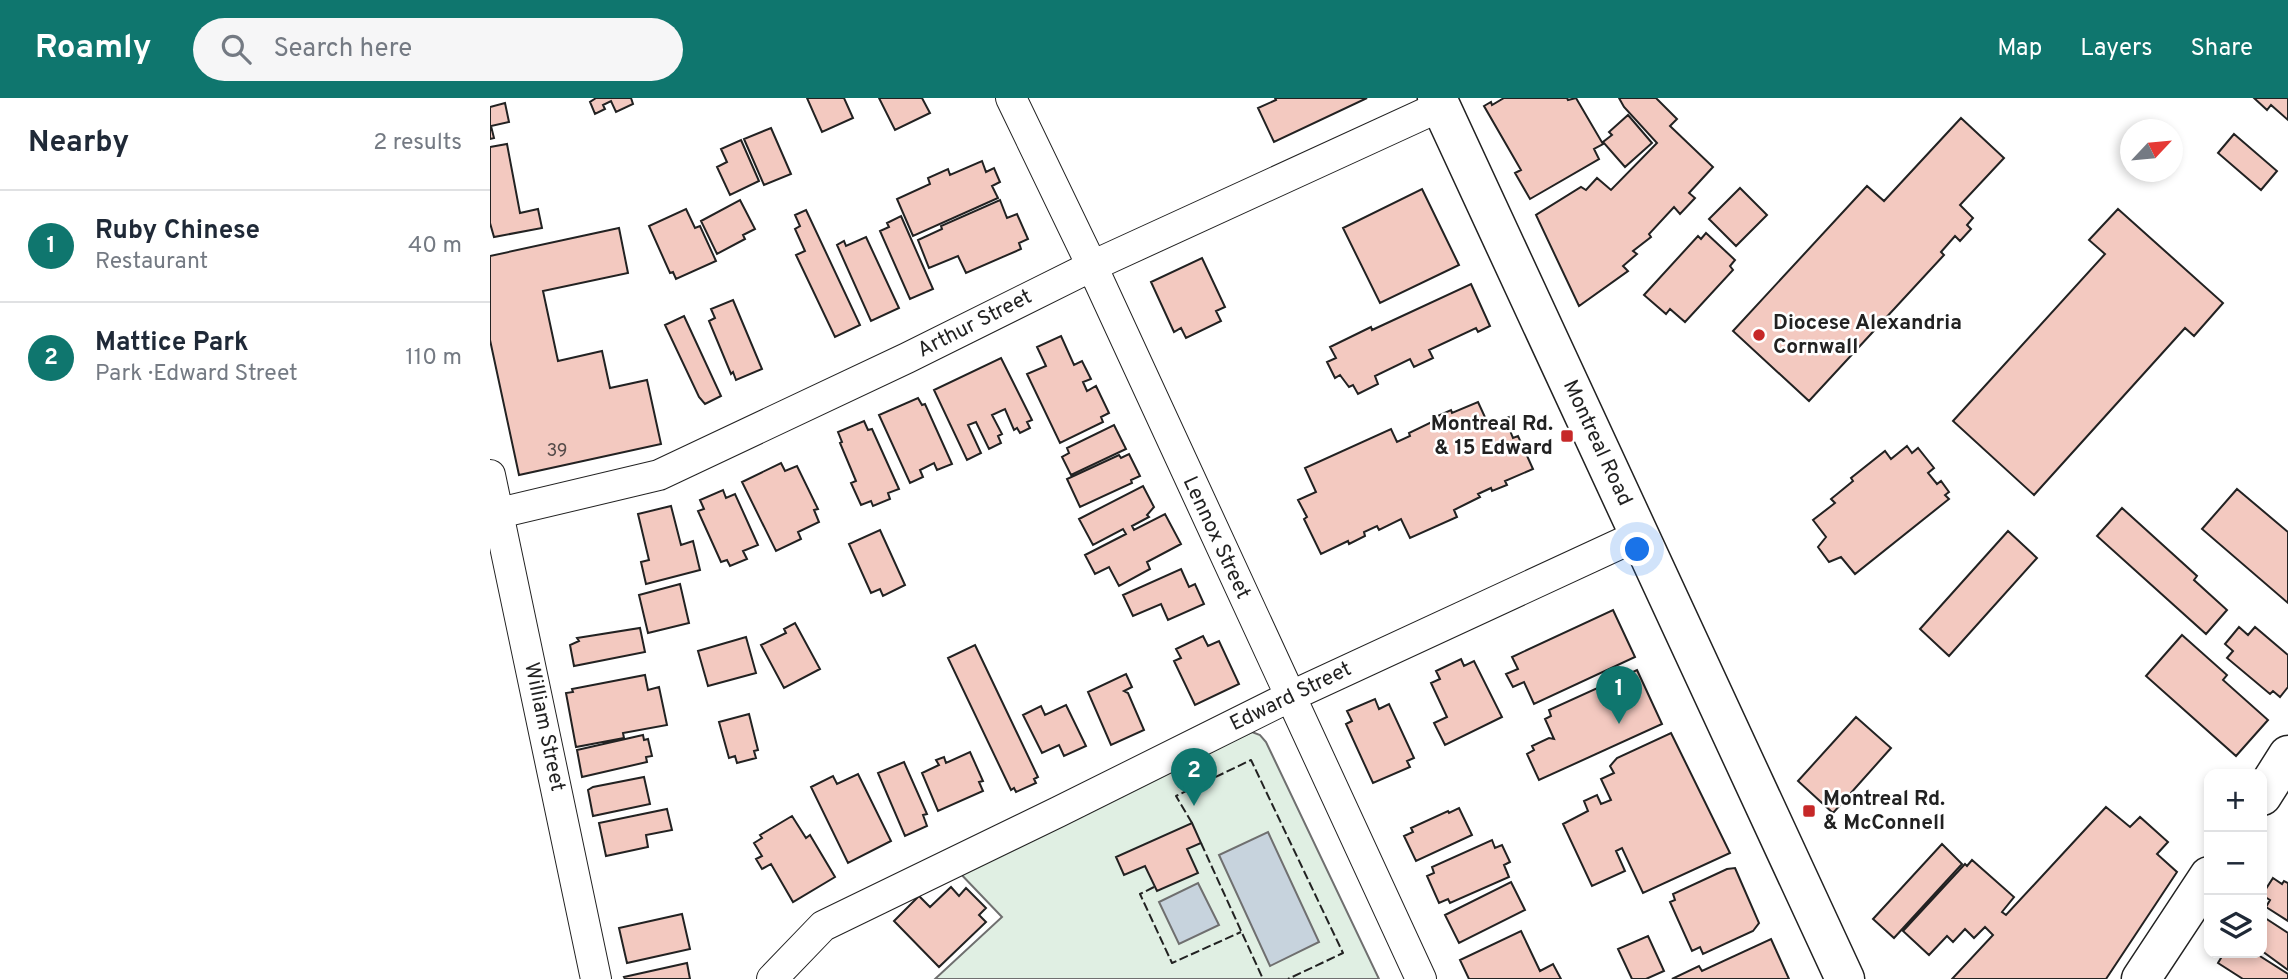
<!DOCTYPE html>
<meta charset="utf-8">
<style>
:root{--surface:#fff;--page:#f6f6f7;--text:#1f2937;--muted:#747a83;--line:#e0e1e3;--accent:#0f766e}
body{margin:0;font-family:Overpass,sans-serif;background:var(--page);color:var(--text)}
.controls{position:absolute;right:21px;bottom:21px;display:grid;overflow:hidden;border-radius:14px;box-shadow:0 4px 10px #0003}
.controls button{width:63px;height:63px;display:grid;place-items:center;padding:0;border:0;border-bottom:2px solid var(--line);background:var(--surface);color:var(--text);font:35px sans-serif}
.compass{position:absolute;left:1630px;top:21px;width:63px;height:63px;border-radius:50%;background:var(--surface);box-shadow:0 4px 10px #0003;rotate:64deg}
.you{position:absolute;left:1148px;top:452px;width:24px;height:24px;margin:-18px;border:5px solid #fff;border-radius:50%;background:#1a73e8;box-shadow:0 0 0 10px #1a73e833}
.badge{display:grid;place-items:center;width:46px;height:46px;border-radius:50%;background:var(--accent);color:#fff;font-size:23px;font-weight:700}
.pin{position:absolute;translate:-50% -58px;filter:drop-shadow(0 2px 4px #0008)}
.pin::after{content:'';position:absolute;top:37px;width:24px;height:21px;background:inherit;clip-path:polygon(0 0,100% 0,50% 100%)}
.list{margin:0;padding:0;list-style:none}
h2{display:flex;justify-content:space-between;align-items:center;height:91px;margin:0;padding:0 28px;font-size:30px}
h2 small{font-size:23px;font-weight:400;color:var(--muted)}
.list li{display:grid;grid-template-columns:46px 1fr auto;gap:21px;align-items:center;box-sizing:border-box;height:112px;padding:0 28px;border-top:2px solid var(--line)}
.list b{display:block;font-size:26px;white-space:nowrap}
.list p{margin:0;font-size:23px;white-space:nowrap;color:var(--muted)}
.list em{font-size:23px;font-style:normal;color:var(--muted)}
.icon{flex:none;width:38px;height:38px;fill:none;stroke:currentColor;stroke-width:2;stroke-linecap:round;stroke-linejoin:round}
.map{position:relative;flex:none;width:1798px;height:881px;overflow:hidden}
header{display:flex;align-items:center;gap:42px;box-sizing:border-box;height:98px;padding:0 35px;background:var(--accent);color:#fff}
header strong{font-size:33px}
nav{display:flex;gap:38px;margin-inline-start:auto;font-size:24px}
.search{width:490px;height:63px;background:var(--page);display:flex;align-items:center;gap:18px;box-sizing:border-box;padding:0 24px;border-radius:38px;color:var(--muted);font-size:26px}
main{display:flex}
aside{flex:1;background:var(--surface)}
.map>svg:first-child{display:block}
.green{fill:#e0efe3;stroke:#6f6f6f;stroke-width:2}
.water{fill:#c7d3dd;stroke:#6f6f6f;stroke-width:2}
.building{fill:#f3c9c0;stroke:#222;stroke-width:2}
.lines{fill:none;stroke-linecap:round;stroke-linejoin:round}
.street-casing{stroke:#222;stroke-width:32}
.secondary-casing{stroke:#222;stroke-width:41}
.primary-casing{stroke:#222;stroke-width:41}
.street{stroke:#fff;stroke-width:30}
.secondary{stroke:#fff;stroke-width:38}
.primary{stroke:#fff;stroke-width:38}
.fence{stroke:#222;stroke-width:2;stroke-dasharray:9 3.5;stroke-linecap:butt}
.poi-dot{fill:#c62828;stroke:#fff;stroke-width:2.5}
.labels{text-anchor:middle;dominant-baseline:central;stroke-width:5;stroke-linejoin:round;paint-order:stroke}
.number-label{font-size:18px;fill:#564c4a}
.poi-label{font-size:21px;font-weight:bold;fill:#222;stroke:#fff;text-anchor:start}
.street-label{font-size:21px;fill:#222;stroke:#fff}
</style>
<header>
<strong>Roamly</strong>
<div class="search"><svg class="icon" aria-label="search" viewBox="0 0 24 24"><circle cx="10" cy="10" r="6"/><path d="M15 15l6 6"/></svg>Search here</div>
<nav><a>Map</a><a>Layers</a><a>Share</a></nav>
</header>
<main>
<aside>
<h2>Nearby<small>2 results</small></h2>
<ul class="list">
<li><span class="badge">1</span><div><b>Ruby Chinese</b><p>Restaurant</p></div><em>40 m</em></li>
<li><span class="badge">2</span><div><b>Mattice Park</b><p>Park · Edward Street</p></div><em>110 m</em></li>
</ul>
</aside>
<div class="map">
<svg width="1798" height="881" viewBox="0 0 1798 881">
<rect width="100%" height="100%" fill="#fff"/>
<path class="green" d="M762,634L770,637L776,644L889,881H445L512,819L466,771Z"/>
<path class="water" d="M778,734L829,844L780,868L729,757Z
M708,785L729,827L689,846L669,804Z"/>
<path class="building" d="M141,0L143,6L126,14L121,3L113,7L115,11L105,16L100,4L106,0Z
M317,0H354L363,20L332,34Z
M389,0H432L440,15L405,32Z
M785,0H877L784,44L768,10L786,2Z
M1014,0H1077L1078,2L1086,0L1113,46L1104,51L1109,61L1040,101L1025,75L1031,72L994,8L1001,4L1002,7Z
M1129,0H1166L1187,21L1180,28L1223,69L1199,95L1205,100L1190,116L1184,109L1159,136L1161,139L1143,153L1147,156L1133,168L1138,173L1089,208L1046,117L1091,89L1096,92L1107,80L1121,92L1167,45L1134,9Z
M1764,0H1798V22L1781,7L1777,12Z
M15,5L19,24L1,28L4,40L0,41V9Z
M1138,17L1162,45L1135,69L1113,44L1122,37L1119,34Z
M1471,20L1514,60L1470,107L1483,120L1477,127L1481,131L1470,143L1465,138L1451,154L1454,157L1319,303L1243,233L1377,88L1394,103Z
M281,30L301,76L274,87L254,41Z
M1744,36L1787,73L1771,92L1728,55Z
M251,42L269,83L240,97L227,69L237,64L231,51Z
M17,46L30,115L48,111L52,130L4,139L0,125V49Z
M492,63L496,74L504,70L510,84L502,88L508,100L423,138L407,101L440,86L438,80L458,71L460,77Z
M1250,90L1277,117L1246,148L1219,121Z
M932,91L969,167L890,205L853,130Z
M250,102L265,131L253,137L255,141L227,156L211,123Z
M510,102L517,120L527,116L538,141L529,145L531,151L476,175L468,158L439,170L428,142L452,131L451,128Z
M196,111L205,130L210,128L226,163L186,181L183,174L180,175L159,128Z
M1628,111L1733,205L1704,238L1695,230L1544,397L1463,323L1615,156L1599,142Z
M316,112L370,227L345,239L306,157L315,153L305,131L310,128L305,117Z
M411,118L443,191L420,201L390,133L399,129L397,125Z
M129,130L138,175L53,193L68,263L112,253L120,290L157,282L171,346L29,377L0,242V158Z
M1216,135L1245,162L1240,168L1243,172L1195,224L1180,211L1176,216L1154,197L1208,138L1211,141Z
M376,139L409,210L381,223L347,147L354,143L356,148Z
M712,160L735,209L726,213L731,223L696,240L691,230L684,234L661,184Z
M981,186L1000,228L988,234L986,230L939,252L943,260L924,269L920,261L885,278L888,286L868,296L863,287L859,289L850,277L845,280L837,264L846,260L840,249L881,229L882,232Z
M243,202L272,271L246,282L243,274L241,276L219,223L225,220L221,211Z
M194,218L231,298L215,306L209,299L175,227Z
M571,238L584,267L592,263L601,281L593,284L597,293L606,288L619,315L611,319L613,324L570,345L537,276L556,268L547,249Z
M511,260L542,322L537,324L540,330L530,335L527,330L524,332L515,311L502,317L512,336L508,338L511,345L499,351L486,324L478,327L491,355L477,362L444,292Z
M428,300L432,307L435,306L462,366L447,372L444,365L430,372L433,379L420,385L389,317Z
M988,304L999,328L1019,319L1023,328L1019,330L1023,340L1028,338L1043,371L1015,383L1017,387L1002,393L1001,390L988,396L990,399L964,412L967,419L920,440L911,421L889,432L887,428L874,434L875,438L859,446L858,443L831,456L814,421L817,419L808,402L826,394L815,370L901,331L907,344L920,338L919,335L944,323L943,320L961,312L962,315Z
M374,323L378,332L382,331L409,391L398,395L400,401L383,408L381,403L371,407L361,385L366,383L350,345L352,344L348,334Z
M624,327L636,351L581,377L572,359L579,355L577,350Z
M1417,348L1422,355L1428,350L1444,370L1438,375L1447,386L1451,383L1459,394L1455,397L1459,401L1365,476L1351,459L1339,464L1328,449L1336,439L1323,422L1345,405L1341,401L1363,383L1361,380L1395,353L1401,361Z
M639,356L650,378L641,382L642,385L590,409L577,381L629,357L631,360Z
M291,365L295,373L307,368L328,411L324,412L329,424L308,434L311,441L286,453L252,384Z
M653,388L664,409L657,417L659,419L642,428L644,432L675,416L691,446L657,464L660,471L629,488L619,469L605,476L595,457L636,436L633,431L603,447L589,421Z
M1747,391L1798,434V505L1712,431Z
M233,392L236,400L245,396L268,447L253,453L257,461L240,468L237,462L231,464L208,413L214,411L210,402Z
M181,408L191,447L203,443L210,472L156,486L151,464L159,462L148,416Z
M1632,410L1707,478L1704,482L1737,512L1716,536L1607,438Z
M390,432L415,487L393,498L390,491L381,495L359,446Z
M1518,433L1547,460L1459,558L1430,531Z
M691,471L699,489L705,486L714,506L678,522L671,506L643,518L633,497Z
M190,486L199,525L158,535L149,497Z
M1123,512L1145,559L1044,606L1034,584L1023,589L1016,576L1028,571L1022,559Z
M305,525L330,571L294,590L271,547L296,535L294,531Z
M1749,529L1758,537L1765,529L1798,557V589L1790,599L1783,593L1780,596L1737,560L1743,553L1735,546Z
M150,530L155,554L84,568L80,547L89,543L87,540Z
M1692,537L1737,577L1733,582L1778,622L1746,658L1656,578Z
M713,538L718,548L729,543L749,586L705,607L684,563L691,560L686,551Z
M256,539L266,575L218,588L208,553Z
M485,547L548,679L544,681L546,685L526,694L524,690L521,692L458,560Z
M971,561L974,568L984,563L1012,619L955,647L944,625L957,619L941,585L950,581L946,573Z
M1147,572L1172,626L1049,682L1037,656L1044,652L1042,648L1059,640L1064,641L1055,621L1061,618L1059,612Z
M636,576L642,589L634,593L638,595L654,632L621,647L598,594Z
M155,577L158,592L169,589L177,627L133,635L134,640L86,649L76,595L83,594L82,591Z
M885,601L889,611L899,606L924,660L917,663L920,669L883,685L856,626L862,623L857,613Z
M576,607L596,648L574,658L569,647L552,655L533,617L551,608L555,617Z
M259,616L268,652L264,653L266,660L247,665L245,658L239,660L229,624Z
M1366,619L1401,650L1343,715L1308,683Z
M1181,635L1240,755L1153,795L1132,750L1126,753L1135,773L1102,788L1073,726L1098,713L1094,703L1107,697L1111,706L1121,702L1111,681L1124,675L1120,668L1127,660Z
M153,637L154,642L158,641L162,658L156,659L157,664L92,679L87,652Z
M480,654L493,683L489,684L493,693L448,713L432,675L449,667L446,662L454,659L456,665Z
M414,664L437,716L433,717L437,728L415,738L388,675Z
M368,676L401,743L358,765L321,689L343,678L347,686Z
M154,679L160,706L103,718L98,692L103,689Z
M1616,709L1640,729L1650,719L1678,744L1667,756L1687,774L1616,881H1462L1503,837L1495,829L1484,840L1475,831L1463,844L1457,838L1439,857L1413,833L1475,766L1477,768L1482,762L1524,799L1512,814L1516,817Z
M969,710L982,737L926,763L914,738L923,734L921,730L958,713L959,715Z
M177,711L182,732L156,737L158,749L116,758L109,725Z
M302,718L316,740L320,737L345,779L303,804L281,766L272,771L266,761L272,758L264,745L272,740L270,737Z
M702,725L711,745L697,751L708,775L667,793L655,768L634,777L626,759Z
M1002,742L1005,750L1012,747L1020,764L1014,767L1019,779L960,805L958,801L949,805L937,778L944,775L942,769Z
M1452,746L1472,766L1404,840L1383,821Z
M1245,770L1269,825L1263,833L1213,856L1210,849L1202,853L1180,804L1185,802L1183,796L1237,771Z
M1783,780L1792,786L1794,783L1798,785V823L1776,809L1780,802L1772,797Z
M1021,784L1035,812L969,845L955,817Z
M461,789L469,798L476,790L496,810L489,817L496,824L449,869L404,823L429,798L440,809Z
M192,816L200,851L137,865L129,830Z
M1772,818L1798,835V872L1772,853Z
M1031,833L1050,873L1063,866L1071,881H979L970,862Z
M1158,838L1174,873L1156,881H1142L1128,851Z
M1281,841L1299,881H1182L1209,868L1212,873Z
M1734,855H1765L1798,876V881H1753L1728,865Z
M197,865L200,881H135L134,879Z"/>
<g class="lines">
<defs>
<path id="street" d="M521,0L602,168L931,881
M0,377L106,881
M9,415L169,377L417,260L602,168L951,8
M282,881L333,828L568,714L799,599L1149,437"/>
<path id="secondary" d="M1772,698L1798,657
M1651,881L1719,778"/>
<path id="primary" d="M947,0L1355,881"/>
</defs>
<use href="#street" class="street-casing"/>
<use href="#secondary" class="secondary-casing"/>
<use href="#primary" class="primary-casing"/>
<use href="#street" class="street"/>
<use href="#secondary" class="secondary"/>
<use href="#primary" class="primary"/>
<path class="fence" d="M702,725L686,698L761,662L853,855L798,881
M711,745L773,881
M664,789L650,796L682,865L751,834"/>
</g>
<g class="poi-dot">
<circle cx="1269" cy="237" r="7"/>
<rect x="1070" y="331" width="14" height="14" rx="3.5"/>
<rect x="1312" y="706" width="14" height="14" rx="3.5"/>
</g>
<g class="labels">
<g class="number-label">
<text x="67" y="353">39</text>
</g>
<g class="poi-label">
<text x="1283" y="225">Diocese Alexandria<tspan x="1283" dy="24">Cornwall</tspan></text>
<text x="1063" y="326" text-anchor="end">Montreal Rd.<tspan x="1063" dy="24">&amp; 15 Edward</tspan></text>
<text x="1333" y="701">Montreal Rd.<tspan x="1333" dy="24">&amp; McConnell</tspan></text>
</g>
<g class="street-label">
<text transform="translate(485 226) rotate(-27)">Arthur Street</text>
<text transform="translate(1107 345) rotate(65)">Montreal Road</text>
<text transform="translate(726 440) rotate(65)">Lennox Street</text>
<text transform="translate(801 599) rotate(-26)">Edward Street</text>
<text transform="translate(54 629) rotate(78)">William Street</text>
</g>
</g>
</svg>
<div class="controls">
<button>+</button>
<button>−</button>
<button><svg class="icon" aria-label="layers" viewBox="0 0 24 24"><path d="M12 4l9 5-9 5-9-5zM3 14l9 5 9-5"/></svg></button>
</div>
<svg class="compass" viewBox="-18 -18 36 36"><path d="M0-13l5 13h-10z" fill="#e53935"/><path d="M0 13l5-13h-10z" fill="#747a83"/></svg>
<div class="you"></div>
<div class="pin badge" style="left:1129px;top:626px">1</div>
<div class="pin badge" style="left:704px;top:708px">2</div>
</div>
</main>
